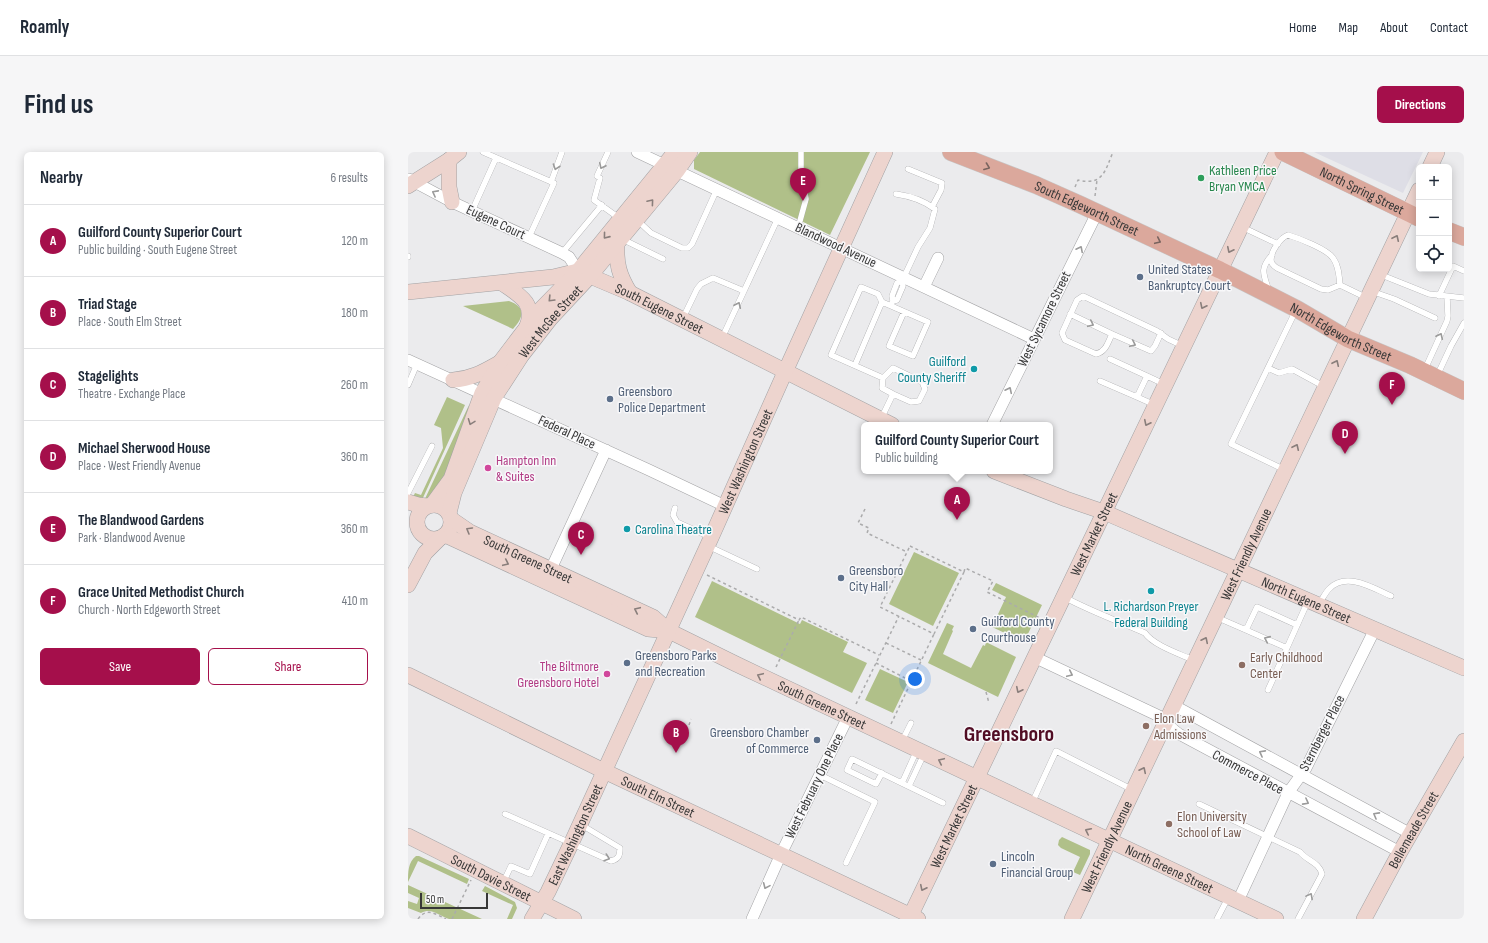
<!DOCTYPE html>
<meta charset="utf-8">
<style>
:root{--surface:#fff;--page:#f6f6f7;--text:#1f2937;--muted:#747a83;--line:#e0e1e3;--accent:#a50f4b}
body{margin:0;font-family:"Sofia Sans Condensed",sans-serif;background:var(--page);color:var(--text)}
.controls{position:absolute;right:12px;top:12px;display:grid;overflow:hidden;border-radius:6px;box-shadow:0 2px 10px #0003}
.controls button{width:36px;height:36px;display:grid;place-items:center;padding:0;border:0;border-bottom:1px solid var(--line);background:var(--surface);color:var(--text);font:20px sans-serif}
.scale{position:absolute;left:12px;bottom:10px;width:68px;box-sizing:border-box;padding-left:4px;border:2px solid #373737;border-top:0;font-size:11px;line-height:14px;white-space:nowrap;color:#373737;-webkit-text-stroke:3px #f8f8fa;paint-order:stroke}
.you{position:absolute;left:507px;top:527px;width:14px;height:14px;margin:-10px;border:3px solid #fff;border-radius:50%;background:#1a73e8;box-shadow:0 0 0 6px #1a73e833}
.badge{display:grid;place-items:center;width:26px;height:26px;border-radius:50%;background:var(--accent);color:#fff;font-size:13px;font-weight:700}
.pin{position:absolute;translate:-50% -33px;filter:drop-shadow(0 1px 2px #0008)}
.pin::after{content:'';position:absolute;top:21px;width:14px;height:12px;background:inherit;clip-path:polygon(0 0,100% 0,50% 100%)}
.popup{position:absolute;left:453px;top:270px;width:192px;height:52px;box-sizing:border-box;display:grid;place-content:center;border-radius:6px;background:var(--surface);filter:drop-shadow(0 1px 3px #0005);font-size:13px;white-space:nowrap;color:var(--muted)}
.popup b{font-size:15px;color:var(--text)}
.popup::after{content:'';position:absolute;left:50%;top:100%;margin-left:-8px;border:8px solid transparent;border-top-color:var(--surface)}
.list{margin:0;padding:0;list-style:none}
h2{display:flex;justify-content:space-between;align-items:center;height:52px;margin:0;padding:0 16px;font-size:17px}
h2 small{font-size:13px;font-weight:400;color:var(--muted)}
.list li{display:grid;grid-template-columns:26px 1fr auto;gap:12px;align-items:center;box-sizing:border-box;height:72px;padding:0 16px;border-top:1px solid var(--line)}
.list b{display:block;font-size:15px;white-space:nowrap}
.list p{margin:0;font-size:13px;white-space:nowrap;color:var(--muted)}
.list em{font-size:13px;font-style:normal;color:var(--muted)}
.actions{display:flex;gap:8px;padding:12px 16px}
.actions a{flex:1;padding:9px 0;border:1px solid var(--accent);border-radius:6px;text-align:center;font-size:14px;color:var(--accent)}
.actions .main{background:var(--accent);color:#fff}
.icon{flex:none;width:22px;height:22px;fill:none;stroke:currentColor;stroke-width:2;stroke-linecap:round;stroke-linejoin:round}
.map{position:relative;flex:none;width:1056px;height:767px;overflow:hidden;border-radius:6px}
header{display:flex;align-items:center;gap:24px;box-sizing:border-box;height:56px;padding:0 20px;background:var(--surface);border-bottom:1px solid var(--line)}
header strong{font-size:19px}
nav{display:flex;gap:22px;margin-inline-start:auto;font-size:14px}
.intro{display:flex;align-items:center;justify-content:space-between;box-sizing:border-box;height:96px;padding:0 24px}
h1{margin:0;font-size:28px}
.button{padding:10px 18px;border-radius:6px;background:var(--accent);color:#fff;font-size:14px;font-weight:700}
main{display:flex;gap:24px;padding:0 24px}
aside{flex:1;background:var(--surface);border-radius:6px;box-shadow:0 2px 10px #0003}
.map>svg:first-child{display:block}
.built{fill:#dedee6}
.green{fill:#b0c089}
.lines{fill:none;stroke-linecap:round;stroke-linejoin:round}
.lane-casing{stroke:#a2a2a4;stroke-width:6}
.street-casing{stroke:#a2a2a4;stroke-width:12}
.secondary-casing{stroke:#a2a2a4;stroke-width:16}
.primary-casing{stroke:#c7c7c7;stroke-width:18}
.path{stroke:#ababac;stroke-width:1.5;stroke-dasharray:3 3;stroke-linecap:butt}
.lane{stroke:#fff;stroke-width:5.5}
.street{stroke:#fff;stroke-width:11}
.secondary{stroke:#edd4ce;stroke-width:15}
.primary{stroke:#dba89c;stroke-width:17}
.oneway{stroke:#9b9b9b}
.oneway2{stroke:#79645f}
.oneway3{stroke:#897e7b}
.leisure-dot{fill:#2e9e5b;stroke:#f8f8fa;stroke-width:1.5}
.service-dot{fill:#5c6f8a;stroke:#f8f8fa;stroke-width:1.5}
.culture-dot{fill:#0f9aa8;stroke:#f8f8fa;stroke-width:1.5}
.hotel-dot{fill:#d1479c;stroke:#f8f8fa;stroke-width:1.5}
.education-dot{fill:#8d6e63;stroke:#f8f8fa;stroke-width:1.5}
.labels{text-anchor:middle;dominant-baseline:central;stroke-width:3;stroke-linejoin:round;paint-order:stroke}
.leisure-label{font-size:14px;fill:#27864d;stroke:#f8f8fa;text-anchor:start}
.street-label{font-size:14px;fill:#373737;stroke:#f8f8fa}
.service-label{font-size:14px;fill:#4e5e75;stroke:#f8f8fa;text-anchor:start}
.culture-label{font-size:14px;fill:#0d838f;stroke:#f8f8fa;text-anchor:end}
.hotel-label{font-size:14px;fill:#b23c85;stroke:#f8f8fa;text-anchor:start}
.education-label{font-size:14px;fill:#785e54;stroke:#f8f8fa;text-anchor:start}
.town-label{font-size:22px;font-weight:bold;fill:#510d24;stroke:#f8f8fa}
</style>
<header>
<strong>Roamly</strong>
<nav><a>Home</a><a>Map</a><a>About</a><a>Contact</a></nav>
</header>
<div class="intro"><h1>Find us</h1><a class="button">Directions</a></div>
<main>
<aside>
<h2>Nearby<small>6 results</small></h2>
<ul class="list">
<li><span class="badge">A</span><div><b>Guilford County Superior Court</b><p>Public building · South Eugene Street</p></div><em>120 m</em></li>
<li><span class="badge">B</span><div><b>Triad Stage</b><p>Place · South Elm Street</p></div><em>180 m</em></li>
<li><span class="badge">C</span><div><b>Stagelights</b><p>Theatre · Exchange Place</p></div><em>260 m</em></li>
<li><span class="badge">D</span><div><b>Michael Sherwood House</b><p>Place · West Friendly Avenue</p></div><em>360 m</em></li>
<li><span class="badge">E</span><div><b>The Blandwood Gardens</b><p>Park · Blandwood Avenue</p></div><em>360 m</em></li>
<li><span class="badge">F</span><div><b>Grace United Methodist Church</b><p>Church · North Edgeworth Street</p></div><em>410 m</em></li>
</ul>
<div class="actions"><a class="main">Save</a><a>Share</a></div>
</aside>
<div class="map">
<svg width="1056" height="767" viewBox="0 0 1056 767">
<rect width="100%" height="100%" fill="#ebebed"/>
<path class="built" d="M906,0H1015L995,41Z"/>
<path class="green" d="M292,0H462L422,83L286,17V8Z
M101,149C118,155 116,165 105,177L55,154Z
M39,245L57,253L14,348L5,345L7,341L13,343L35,296L33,276L26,273Z
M61,253L60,259L38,329L15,351Z
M506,400L551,421L525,474L481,452Z
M304,429L392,472L394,468L440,490L435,500L459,511L444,541L287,465Z
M588,431L634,453L616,490L584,475L598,445L584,438Z
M539,471L546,474L544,478L545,479L535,502L563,516L575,493L577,494L578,490L608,505L590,545L520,511Z
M472,517L500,530L485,561L457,548Z
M654,685L682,698V702L672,723L665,720L672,705L653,696L650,693L651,688Z
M8,704H11L61,727L59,732L10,709L0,730C0,720 0,710 8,704Z
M0,733L74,767C64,767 50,767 41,767C31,764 24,755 13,761L0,756V749L9,752L11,746L0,741Z
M77,734L107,750L109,756L104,767H99L105,753L74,739Z"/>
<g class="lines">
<defs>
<path id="lane" d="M75,0L146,31L121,85
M200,0L189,24L192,26L186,48L211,66
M500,17L534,31L533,38L524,55
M143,30L154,0
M488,42C502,44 515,48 527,57L522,76L510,95L495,127
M64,59L88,6
M229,68L243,81L274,96H280L284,92L309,37
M834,75L870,92
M390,76L398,47L393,20V0
M880,83C890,86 919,97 925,106C931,114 931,124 932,133L920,138L913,137L869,116C866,114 863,112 863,108C863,99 872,86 880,83Z
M214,87L255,107
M154,101L194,53
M0,104V105
M971,122L1021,142L1056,146
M932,133L959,146
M336,139L370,66
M861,139C856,123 851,117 864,103
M963,139L986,147L1027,166
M1031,144L1045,114L1056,119
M483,153L485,149L484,144L489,131L494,129L495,134L489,148L485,149
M662,162L704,182
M275,166L289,137L293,132L305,126L336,139L314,186
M753,181L747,194L743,199L704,182C700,190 698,200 688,202L657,188L654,181L669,148L675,144L749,179L760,187L775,194
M702,207L739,224
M447,213L474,150
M860,216L871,221L884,217L917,235
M1017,217L1039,169L1040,164L1039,145
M1029,224L1043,194L1056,171
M475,226L423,203L453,135L470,142L474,150L520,170L505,204L481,194L496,160
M692,229L729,245
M0,233L9,212
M747,253L729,245L739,224L756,232
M473,267L485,242L503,250L511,249L517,237L514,230L485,216L475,226L474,236L485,242
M877,318L823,292L888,158
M0,341L24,294
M267,356L265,363L269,370L302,385
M300,394L349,417
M656,445C682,459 710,469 737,481C745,493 772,502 785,508
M910,453C914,448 917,441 921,437C938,419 965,436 983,444
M808,465L838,478L849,455L889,473
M838,478L879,496
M860,538L900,449
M494,589L503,571
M474,621L468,632L439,618L444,607L535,651
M412,623L467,650L438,711
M494,631L509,598
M501,634L516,602
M624,651L648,599L725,638
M791,652L892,700C899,709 911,710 914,722L890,767
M97,662L203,709C211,707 212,703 212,696L172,672
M95,731L103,714L122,722L140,682
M809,767L820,746"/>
<path id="street" d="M229,0L626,187
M1,27L44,50L154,101L161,105L170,119
M516,135L530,106
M0,208L241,318L317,354
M584,273L689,61
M143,417L198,298
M626,505L751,564C758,569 763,577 771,582L992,700
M765,553L1003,682
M830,749L880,641L898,616L967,477
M344,767L373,702L440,565"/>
<g id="secondary">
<path d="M41,8V35L44,50"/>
<path d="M1022,15L1029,0"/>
<path d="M0,34L41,8L51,0"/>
<path d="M209,91C208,112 211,123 222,141"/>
<path d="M94,131C111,143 128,151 119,174"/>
<path id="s1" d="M0,140L145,125L170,119L222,141L484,273"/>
<path d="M45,228C63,227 75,220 91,211"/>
<path id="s2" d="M586,319L658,347L696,360L1056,516"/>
<path d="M0,350L10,353L19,354"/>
<path d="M24,353L43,327L74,241L93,209L131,159L170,119L267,0"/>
<circle cx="26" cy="370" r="17"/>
<path id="s3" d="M41,361L46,341L86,246L114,203L142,167L182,124L269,19L282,0"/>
<path id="s4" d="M43,367L62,380L245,465L261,479L328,512L868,767"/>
<path d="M37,383L240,477L261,479"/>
<path d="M0,433L17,401L32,386"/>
<path id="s5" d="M0,523L196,619L510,767"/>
<path id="s6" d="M0,684L166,767"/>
<path id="s7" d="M124,767L140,740L163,692L303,386L377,220L477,0"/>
<path id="s8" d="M501,767L869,0"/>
<path id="s9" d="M664,767L1011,38"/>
<path id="s10" d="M956,767L992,700L1056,589"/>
</g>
<g id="primary">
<path id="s11" d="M543,0L628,33L673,53L812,118L889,157L940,187L1002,213L1056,239"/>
<path id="s12" d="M875,0L1011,66"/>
<path d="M1041,79L1056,85"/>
</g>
</defs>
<use href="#lane" class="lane-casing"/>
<use href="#street" class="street-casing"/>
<use href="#secondary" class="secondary-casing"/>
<use href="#primary" class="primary-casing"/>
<path class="path" d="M667,35L670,28C695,34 697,19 705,0
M687,44L689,28
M457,357L450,371L461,376L459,381L499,400
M502,394L556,420L526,482L472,455Z
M556,420L557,416L585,429L579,440L632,466
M299,423L391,468L393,465L471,503
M478,491L513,508
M468,511L503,529
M368,515L391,468
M578,540L581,551
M448,552L491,464
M483,572L526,482
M281,573L283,567
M10,767C19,755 27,762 38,767
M44,767L63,728"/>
<use href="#lane" class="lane"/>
<use href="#street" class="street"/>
<use href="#secondary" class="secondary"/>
<use href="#primary" class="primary"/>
</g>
<defs><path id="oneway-chevron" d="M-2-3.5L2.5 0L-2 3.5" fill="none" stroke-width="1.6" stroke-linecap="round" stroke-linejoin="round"/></defs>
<g class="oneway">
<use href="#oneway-chevron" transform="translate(194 14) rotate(116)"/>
<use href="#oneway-chevron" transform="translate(148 15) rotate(109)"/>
<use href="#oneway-chevron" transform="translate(27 41) rotate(-152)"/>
<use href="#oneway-chevron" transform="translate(672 97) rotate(-63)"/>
<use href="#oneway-chevron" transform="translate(330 153) rotate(-65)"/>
<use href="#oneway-chevron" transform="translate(683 172) rotate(25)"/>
<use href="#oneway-chevron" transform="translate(1032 184) rotate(-65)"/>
<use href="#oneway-chevron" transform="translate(725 192) rotate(25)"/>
<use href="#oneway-chevron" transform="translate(601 238) rotate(-64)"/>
<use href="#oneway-chevron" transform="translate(859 487) rotate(-156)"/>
<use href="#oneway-chevron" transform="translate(662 522) rotate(25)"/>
<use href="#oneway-chevron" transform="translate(854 601) rotate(-152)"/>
<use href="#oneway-chevron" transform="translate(898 650) rotate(28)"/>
<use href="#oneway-chevron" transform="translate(968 663) rotate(-151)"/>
<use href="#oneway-chevron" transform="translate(199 706) rotate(19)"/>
<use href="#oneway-chevron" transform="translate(358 734) rotate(114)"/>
<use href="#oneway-chevron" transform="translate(902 744) rotate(-62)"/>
</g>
<g class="oneway2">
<use href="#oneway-chevron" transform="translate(579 15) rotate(21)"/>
<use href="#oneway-chevron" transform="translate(750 89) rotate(25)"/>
</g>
<g class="oneway3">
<use href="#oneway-chevron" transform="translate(243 50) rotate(-50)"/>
<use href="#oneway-chevron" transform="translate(198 84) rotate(129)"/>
<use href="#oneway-chevron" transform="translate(988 86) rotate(-65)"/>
<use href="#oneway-chevron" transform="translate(822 98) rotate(116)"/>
<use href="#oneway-chevron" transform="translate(143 147) rotate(134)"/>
<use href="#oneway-chevron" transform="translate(795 154) rotate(116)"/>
<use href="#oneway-chevron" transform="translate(928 211) rotate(-65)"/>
<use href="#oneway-chevron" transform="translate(63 270) rotate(111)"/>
<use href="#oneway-chevron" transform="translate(739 271) rotate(116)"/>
<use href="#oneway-chevron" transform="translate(888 295) rotate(-65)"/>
<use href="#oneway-chevron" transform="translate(61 378) rotate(-150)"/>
<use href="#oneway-chevron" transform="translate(98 411) rotate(25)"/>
<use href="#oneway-chevron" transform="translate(229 458) rotate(-155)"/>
<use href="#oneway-chevron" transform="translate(797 488) rotate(-64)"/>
<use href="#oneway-chevron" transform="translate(352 524) rotate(-155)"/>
<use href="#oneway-chevron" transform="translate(611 538) rotate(116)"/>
<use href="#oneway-chevron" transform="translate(533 609) rotate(-155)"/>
<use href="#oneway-chevron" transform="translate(735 618) rotate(-64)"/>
<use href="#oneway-chevron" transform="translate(680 679) rotate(-154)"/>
<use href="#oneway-chevron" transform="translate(515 736) rotate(116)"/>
</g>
<circle class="leisure-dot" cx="793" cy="26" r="4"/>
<g class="service-dot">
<circle cx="732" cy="125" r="4"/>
<circle cx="202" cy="247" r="4"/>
<circle cx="433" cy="426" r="4"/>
<circle cx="565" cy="477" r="4"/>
<circle cx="219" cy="511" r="4"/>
<circle cx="409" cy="588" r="4"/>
<circle cx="585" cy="712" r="4"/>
</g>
<g class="culture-dot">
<circle cx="566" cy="217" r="4"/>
<circle cx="219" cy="377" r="4"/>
<circle cx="743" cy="439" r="4"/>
</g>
<g class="hotel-dot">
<circle cx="80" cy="316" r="4"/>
<circle cx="199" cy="522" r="4"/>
</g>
<g class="education-dot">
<circle cx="834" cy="513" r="4"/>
<circle cx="738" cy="574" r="4"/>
<circle cx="761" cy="672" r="4"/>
</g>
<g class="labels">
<g class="leisure-label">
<text x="801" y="18">Kathleen Price<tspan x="801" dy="16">Bryan YMCA</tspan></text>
</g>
<g class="street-label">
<text stroke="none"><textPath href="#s12" startOffset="88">North Spring Street</textPath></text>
<text stroke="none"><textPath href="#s11" startOffset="147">South Edgeworth Street</textPath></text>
<text transform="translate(88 70) rotate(25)">Eugene Court</text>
<text transform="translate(428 93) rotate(25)">Blandwood Avenue</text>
<text stroke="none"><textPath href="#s1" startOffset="261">South Eugene Street</textPath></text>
<text transform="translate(636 167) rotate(-64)">West Sycamore Street</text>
<text stroke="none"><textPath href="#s3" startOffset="219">West McGee Street</textPath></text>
<text stroke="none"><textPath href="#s11" startOffset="430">North Edgeworth Street</textPath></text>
<text transform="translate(159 280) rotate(25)">Federal Place</text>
<text stroke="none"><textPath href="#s7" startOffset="505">West Washington Street</textPath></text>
<text stroke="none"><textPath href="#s8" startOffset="427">West Market Street</textPath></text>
<text stroke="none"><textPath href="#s9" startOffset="404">West Friendly Avenue</textPath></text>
<text stroke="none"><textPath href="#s4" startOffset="87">South Greene Street</textPath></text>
<text stroke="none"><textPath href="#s2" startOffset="338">North Eugene Street</textPath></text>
<text stroke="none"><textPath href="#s4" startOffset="416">South Greene Street</textPath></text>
<text transform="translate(914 581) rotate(-63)">Sternberger Place</text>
<text transform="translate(840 620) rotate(28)">Commerce Place</text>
<text transform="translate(406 634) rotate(-64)">West February One Place</text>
<text stroke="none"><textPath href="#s5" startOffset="278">South Elm Street</textPath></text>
<text stroke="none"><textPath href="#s8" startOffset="103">West Market Street</textPath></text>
<text stroke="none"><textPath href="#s10" startOffset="102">Bellemeade Street</textPath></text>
<text stroke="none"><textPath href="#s7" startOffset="95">East Washington Street</textPath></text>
<text stroke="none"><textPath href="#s9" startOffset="80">West Friendly Avenue</textPath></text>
<text stroke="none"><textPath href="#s4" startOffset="800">North Greene Street</textPath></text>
<text stroke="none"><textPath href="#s6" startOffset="93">South Davie Street</textPath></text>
</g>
<g class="service-label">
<text x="740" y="117">United States<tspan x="740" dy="16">Bankruptcy Court</tspan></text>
<text x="210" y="239">Greensboro<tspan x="210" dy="16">Police Department</tspan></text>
<text x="441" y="418">Greensboro<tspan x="441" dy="16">City Hall</tspan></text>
<text x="573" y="469">Guilford County<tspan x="573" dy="16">Courthouse</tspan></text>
<text x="227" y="503">Greensboro Parks<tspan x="227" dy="16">and Recreation</tspan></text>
<text x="401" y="580" text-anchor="end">Greensboro Chamber<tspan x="401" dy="16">of Commerce</tspan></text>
<text x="593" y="704">Lincoln<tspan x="593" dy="16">Financial Group</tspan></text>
</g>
<g class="culture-label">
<text x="558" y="209">Guilford<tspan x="558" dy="16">County Sheriff</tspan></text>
<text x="227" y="377" text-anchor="start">Carolina Theatre</text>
<text x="743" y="454" text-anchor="middle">L. Richardson Preyer<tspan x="743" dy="16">Federal Building</tspan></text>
</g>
<g class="hotel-label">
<text x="88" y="308">Hampton Inn<tspan x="88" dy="16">&amp; Suites</tspan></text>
<text x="191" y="514" text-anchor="end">The Biltmore<tspan x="191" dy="16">Greensboro Hotel</tspan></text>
</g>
<g class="education-label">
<text x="842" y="505">Early Childhood<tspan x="842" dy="16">Center</tspan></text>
<text x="746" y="566">Elon Law<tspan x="746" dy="16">Admissions</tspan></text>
<text x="769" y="664">Elon University<tspan x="769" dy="16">School of Law</tspan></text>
</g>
<g class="town-label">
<text x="601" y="582">Greensboro</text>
</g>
</g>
</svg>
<div class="controls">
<button>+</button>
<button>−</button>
<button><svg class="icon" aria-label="locate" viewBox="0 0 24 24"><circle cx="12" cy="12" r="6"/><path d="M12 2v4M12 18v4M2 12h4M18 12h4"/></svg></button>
</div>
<div class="scale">50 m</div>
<div class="you"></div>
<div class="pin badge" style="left:549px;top:368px">A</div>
<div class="popup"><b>Guilford County Superior Court</b>Public building</div>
<div class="pin badge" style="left:268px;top:601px">B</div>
<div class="pin badge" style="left:173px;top:403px">C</div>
<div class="pin badge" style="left:937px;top:302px">D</div>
<div class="pin badge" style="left:395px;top:49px">E</div>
<div class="pin badge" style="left:984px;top:253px">F</div>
</div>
</main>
